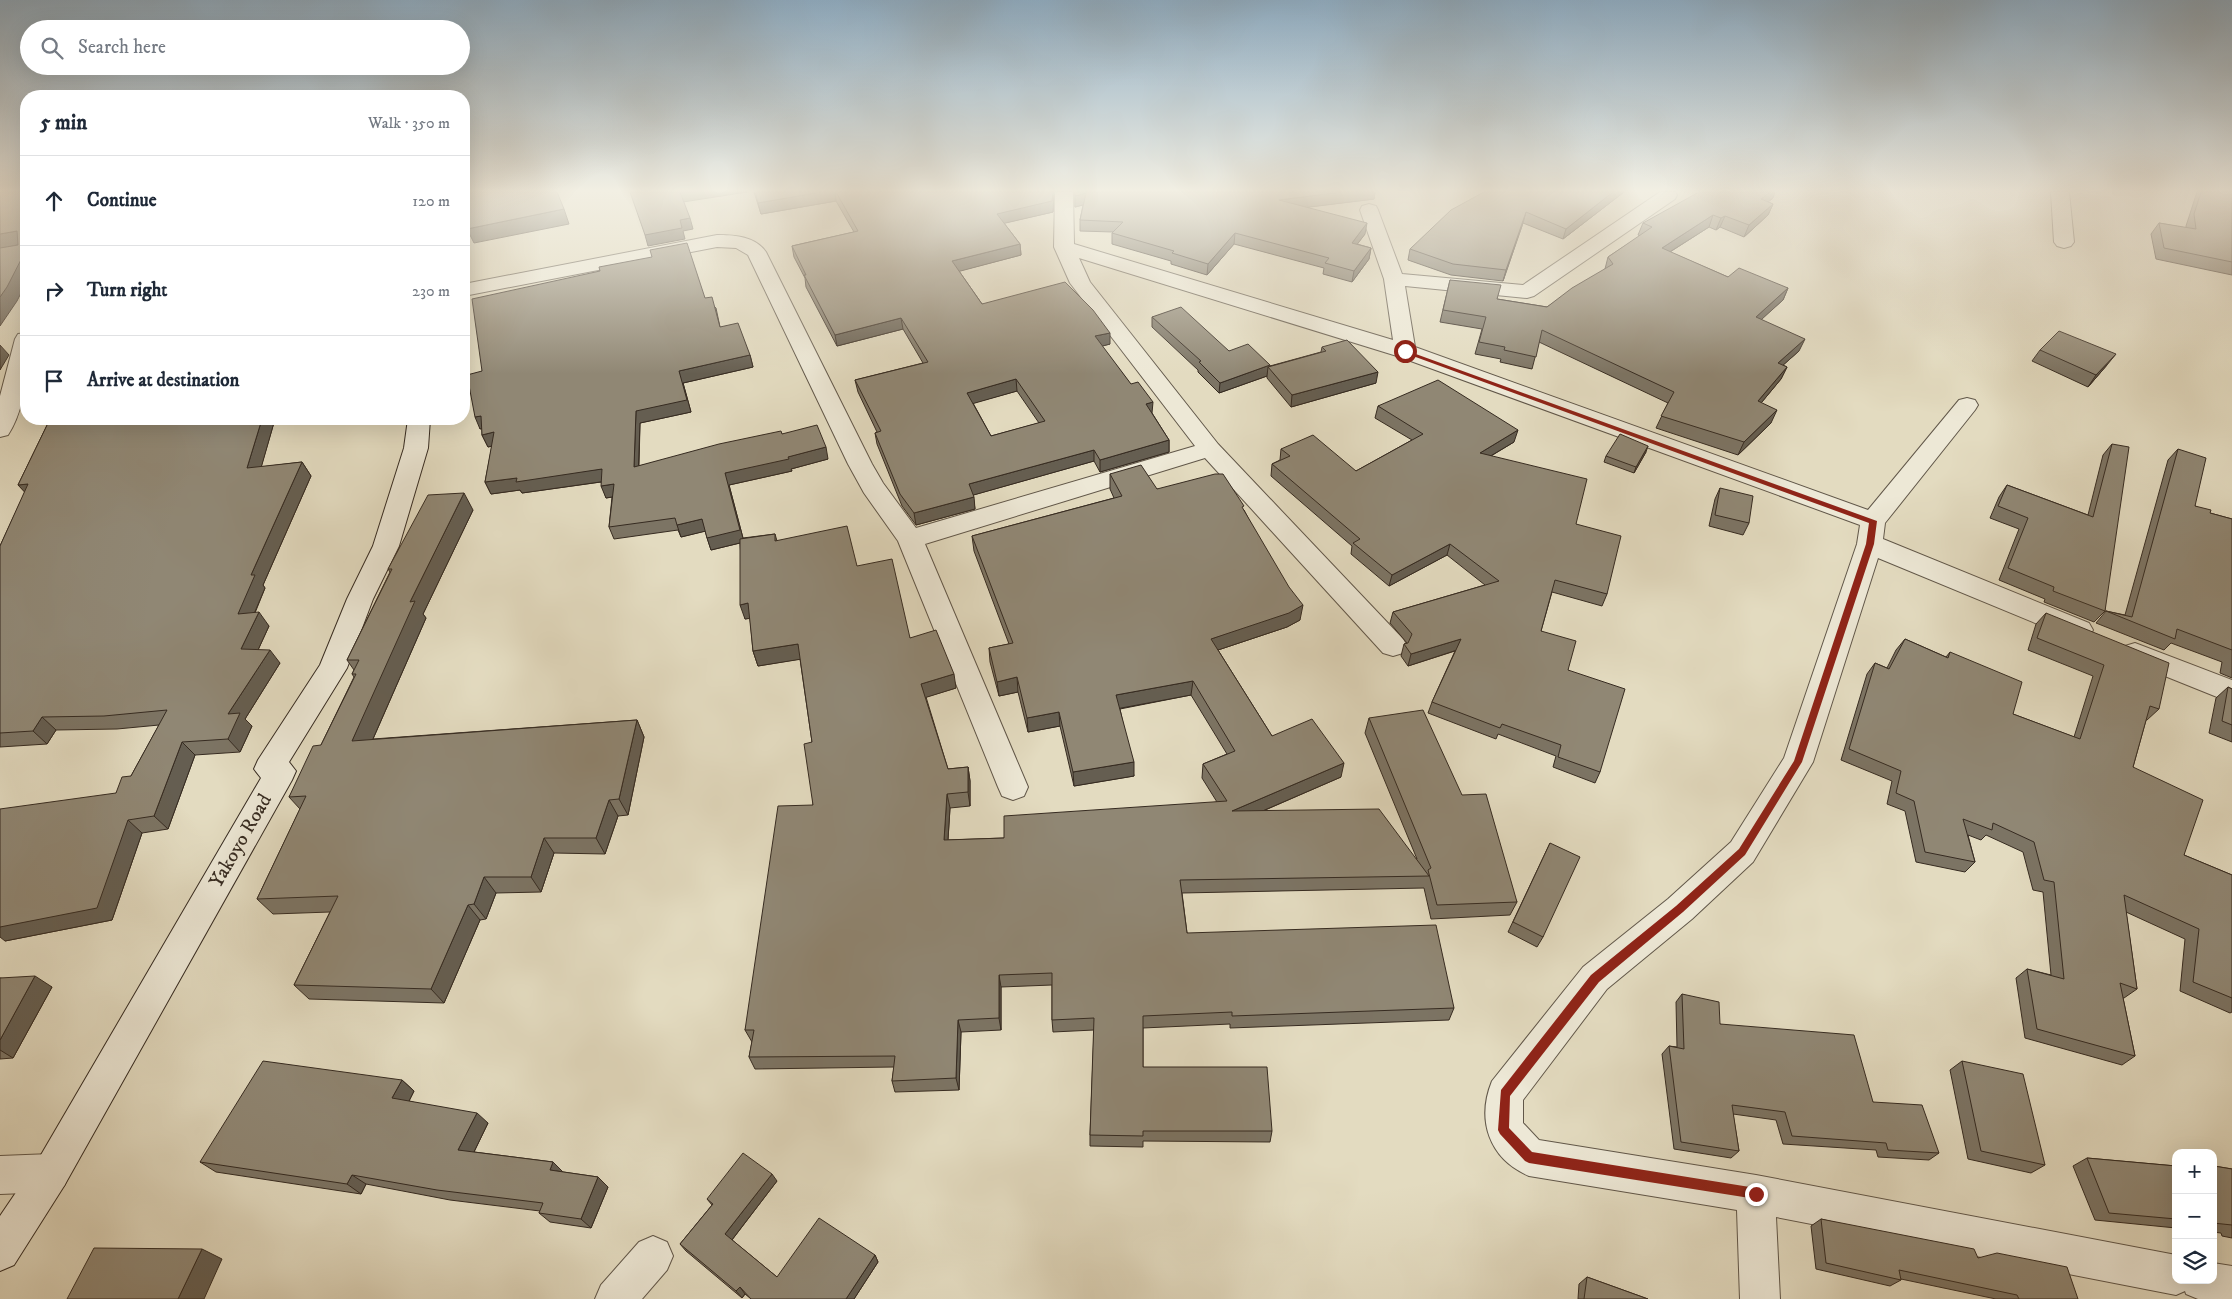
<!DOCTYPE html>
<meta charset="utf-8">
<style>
:root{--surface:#fff;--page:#f6f6f7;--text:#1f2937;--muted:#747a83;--line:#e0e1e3}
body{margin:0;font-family:"IM FELL DW Pica",serif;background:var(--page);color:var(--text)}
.controls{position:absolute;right:15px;bottom:15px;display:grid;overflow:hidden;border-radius:10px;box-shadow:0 5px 20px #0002}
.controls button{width:45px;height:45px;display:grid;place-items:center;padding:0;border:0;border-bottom:1px solid var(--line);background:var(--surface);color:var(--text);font:25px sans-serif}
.stop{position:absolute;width:15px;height:15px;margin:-11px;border:4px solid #8f2418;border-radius:50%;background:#fff}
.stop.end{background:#8f2418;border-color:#fff;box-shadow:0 1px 5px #0008}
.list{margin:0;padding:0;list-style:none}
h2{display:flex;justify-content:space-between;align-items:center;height:65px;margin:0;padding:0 20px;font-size:21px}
h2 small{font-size:16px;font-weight:400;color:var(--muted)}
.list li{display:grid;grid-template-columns:32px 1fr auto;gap:15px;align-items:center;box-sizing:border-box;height:90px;padding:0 20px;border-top:1px solid var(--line)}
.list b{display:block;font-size:19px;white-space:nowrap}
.list em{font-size:16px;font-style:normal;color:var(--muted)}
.icon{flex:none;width:28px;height:28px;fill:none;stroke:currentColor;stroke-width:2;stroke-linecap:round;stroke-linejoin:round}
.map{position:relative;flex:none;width:2232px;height:1299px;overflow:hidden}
.search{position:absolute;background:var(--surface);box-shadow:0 5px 20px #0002;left:20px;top:20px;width:450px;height:55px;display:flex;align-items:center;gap:12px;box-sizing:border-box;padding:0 18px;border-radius:28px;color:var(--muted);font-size:19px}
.panel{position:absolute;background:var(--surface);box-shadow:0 5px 20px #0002;left:20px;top:90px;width:450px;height:335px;border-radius:20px}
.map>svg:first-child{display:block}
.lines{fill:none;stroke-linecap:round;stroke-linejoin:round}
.street-casing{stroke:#615749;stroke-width:2}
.secondary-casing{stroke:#362b21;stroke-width:2}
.street{fill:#ede8d6;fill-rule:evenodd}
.secondary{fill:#ede8d6;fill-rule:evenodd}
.wall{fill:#7c7464;stroke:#362b21;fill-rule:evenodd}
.shaded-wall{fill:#655e51;stroke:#362b21}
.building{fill:#908774;stroke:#362b21;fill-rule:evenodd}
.route{fill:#8f2418}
.labels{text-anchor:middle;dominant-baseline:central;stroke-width:5;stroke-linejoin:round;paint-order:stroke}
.street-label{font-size:20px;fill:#362b21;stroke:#ede8d6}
</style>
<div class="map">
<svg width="2232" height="1299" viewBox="0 0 2232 1299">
<rect width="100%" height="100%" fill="#e3dbc0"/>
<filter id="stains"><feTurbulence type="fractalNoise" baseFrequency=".004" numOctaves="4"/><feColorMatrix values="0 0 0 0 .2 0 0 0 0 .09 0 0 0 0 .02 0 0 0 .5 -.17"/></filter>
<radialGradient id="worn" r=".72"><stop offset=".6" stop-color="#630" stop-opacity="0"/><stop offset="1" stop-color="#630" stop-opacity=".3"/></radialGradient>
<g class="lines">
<defs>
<path id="street" d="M1055,192H1073L1074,244L1393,340L1384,279L1360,210L1362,206L1369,204L1376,206L1378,210L1402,274L1523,285L1660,192H1675L1677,195L1675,199L1534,296L1527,298L1405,286L1415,347L1868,510L1959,400L1967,398L1975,400L1978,405L1975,410L1885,523L1883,539L2089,623L2093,630L2089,637L2079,640L2069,637L1878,558L1813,762L1753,862L1692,919L1607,989L1523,1100V1123L1539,1140L1756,1175L2176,1255V1280H2213V1263L2232,1266V1299H2198L2186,1294L2185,1291L2176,1295L1776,1217L1780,1299H1740L1737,1210L1529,1176C1489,1159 1476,1120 1492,1081L1583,967L1668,899L1731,842L1784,758L1857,544L1860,525L1397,356L1079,258L1090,282L1218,444L1403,639L1407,646L1403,653L1393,656L1383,653L1205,458L925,544L1028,787L1024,796L1013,800L1002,796L998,787L898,541L864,493L848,464L748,255L736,248L717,247L464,296V284L717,235C734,235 755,236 766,252L872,464L883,483L916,528L1195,446L1070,283L1054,247Z
M2051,192H2069L2074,242L2071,246L2064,248L2057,246L2054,242Z
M26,333C28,366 27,406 8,435L0,437V396L15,339L18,334Z
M2135,643L2232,680V703L2125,660L2121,653L2125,646Z
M51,1154L64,1160L70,1173L64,1186L51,1192L0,1194V1156Z
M653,1236L667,1242L673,1256L667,1270L642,1299H595L601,1285L639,1242Z"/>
<path id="secondary" d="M408,419H430L428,448L399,546L373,599L347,668L289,762L296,771L292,780L64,1186L14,1265L0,1271V1216L38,1160L261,778L254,769L258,760L320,665L347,599L373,546L404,448Z"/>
</defs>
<use href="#street" class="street-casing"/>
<use href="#secondary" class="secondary-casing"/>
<use href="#street" class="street"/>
<use href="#secondary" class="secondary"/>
</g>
<path class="wall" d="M754,192H1054L1053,212L1004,223L1020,244L1021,255L959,271L982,304L1110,344L1102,346L1152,413L1169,440V452L1100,472L1094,461L973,495L975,509L916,525L902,506L877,444L875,433L877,432L858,392L855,380L923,363L903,329L837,346L806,287L805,278L794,257L792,246L854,232L836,201L761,214ZM1017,391L1039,423L991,436L973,403Z
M1075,192H1375L1374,199L1307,207L1365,234L1357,244L1371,248L1369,259L1352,282L1323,274L1324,268L1234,244L1207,275L1171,264V261L1112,244V233L1113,232L1080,231V220L1083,205L1075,207Z
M1484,192H1624L1563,239L1523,223L1503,281L1451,275L1408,260L1410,249Z
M2197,192H2232V275L2156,259L2151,234L2159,223L2186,228V226Z
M1773,198L1768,202L1773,204L1768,215L1744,237L1720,227L1716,230L1709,227L1670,252L1728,277L1788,288L1783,300L1761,319L1799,351L1783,365L1787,367L1781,379L1761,403L1771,423L1738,455L1656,428L1668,403L1539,342L1532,369L1500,362L1501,359L1475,354L1482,329L1440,322L1450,280L1497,299L1547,307L1605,269L1608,257L1640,236L1638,235L1643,223Z
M705,298L716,308L720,327L750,355L753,367L683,383L691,412L640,423L639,466L782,434L828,459L791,469L792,471L729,485L743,538L775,534L777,541L857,566L910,638L956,688L926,697L948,769L968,767L970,781V806L950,808L948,840L1004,838L1217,802L1202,778L1203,764L1227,754L1191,695L1120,709L1134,776L1074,786L1060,726L1028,732L1018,692L999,696L990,662L989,648L1009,644L974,551L972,536L1114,498L1110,489V474L1157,489L1244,510L1300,620L1287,627L1218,650L1272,736L1341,777L1263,811L1417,859L1365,733L1369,718L1462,795L1517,902L1510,915L1431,919L1424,888L1182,893L1187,933L1454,1008L1449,1020L1230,1028V1024L1143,1028V1067L1272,1131L1270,1142L1143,1141V1147L1090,1146V1135L1094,1030L1053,1032L1052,1020V985L1001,987V1030L961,1032L959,1090L895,1092L892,1081L894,1067L755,1069L749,1057L752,1042L745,1030L813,805L812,742L800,659L758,666L753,651L750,618L745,619L740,543L711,550L705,531L681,537L678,530L614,539L609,527L612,497L606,498L601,482L522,493L520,490L491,494L485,482L492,446L488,447L482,435V428L480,429L482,371Z
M1152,317L1229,351L1270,366L1321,352L1322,347L1376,383L1291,407L1267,378V376L1219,393L1198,372V370L1152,327Z
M2040,350L2107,365L2088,387L2032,361Z
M1378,406L1514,442L1491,456L1576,524L1607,594L1602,606L1552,592L1541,631L1568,670L1600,772L1595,783L1553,767L1556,756L1498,734L1496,739L1428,713L1432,702L1455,651L1408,666L1401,656L1404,644L1407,643L1390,623L1393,612L1485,585L1447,555L1389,586L1351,554L1352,546L1271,476L1272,464L1280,460L1281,449L1356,471L1412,440L1375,418Z
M50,419H275L261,467L302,462L311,476L263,585L265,588L255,613L269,626L258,650L280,663L245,719L252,726L240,752L195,755L168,829L142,833L112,920L5,941L116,793L131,776L159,725L117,729L56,730L47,744L0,747V546L25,492L18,485Z
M2112,444L2105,611L2094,622L2044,602L2045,599L1999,580L2019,529L1990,518L1999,497L2007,485L2088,515L2103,455Z
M2178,449L2195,506L2210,513L2232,519V678L2220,673L2222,662L2171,643L2164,650L2096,623L2106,611L2125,615L2168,460Z
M1646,452L1634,473L1604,462L1606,456Z
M1720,488L1749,523L1743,535L1709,526L1715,499Z
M473,510L423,614L426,618L373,739L637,720L644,737L628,815L618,816L605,854L554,853L541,892L496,893L486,919L480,920L444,1003L309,999L294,985L330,912L273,914L257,899L300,809L289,797L321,745L354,677L352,674L354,670L347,660L390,572L388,569Z
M2046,613L2159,709L2147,720H2146L2133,767L2184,855L2232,875V1012L2230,1013L2180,991L2185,939L2126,912L2137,989L2124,998H2123L2135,1056L2122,1065L2025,1038L2016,978L2027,969L2051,975L2043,892L2033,890L2023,852L1986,835L1981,840L1968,835L1975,862L1965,872L1916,862L1905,811L1887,804L1892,781L1841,760L1867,674L1875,663L1887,668L1896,650L1905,639L1946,657L1950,652L2013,714L2074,737L2093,676L2028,650L2036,624Z
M2228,687L2232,689V742L2209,733L2216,698Z
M1550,843L1543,937L1537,947L1508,932Z
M0,978L52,987L13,1058L0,1059Z
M1682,994L1720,1024L1873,1102L1939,1153L1929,1160L1878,1157L1876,1150L1783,1144L1776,1120L1733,1114L1739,1151L1731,1158L1674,1149L1662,1054L1669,1046L1677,1047L1676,1002Z
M1962,1061L2045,1165L2031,1173L1968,1159L1950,1070Z
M402,1080L414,1091L409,1101L488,1123L474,1152L553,1162L563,1172L598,1177L608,1187L591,1228L550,1222L539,1213L540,1211L450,1200L366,1184L361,1194L216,1172L200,1162Z
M2087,1158L2176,1166V1228L2095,1220L2073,1166Z
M2214,1166L2232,1169V1238L2222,1236L2221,1233L2213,1232Z
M777,1181L732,1240L777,1277L875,1255L878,1262L854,1299H751L745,1294L742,1298L686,1251L680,1244L712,1205L707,1199Z
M1821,1219L1978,1258L2078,1299H1996L1901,1279V1280L1890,1286L1816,1269L1811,1226Z
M1587,1277L1648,1299H1578L1579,1284Z"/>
<path class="shaded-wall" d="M680,192H747L683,202Z
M821,192H835L836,201L761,214L758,203Z
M1053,192H1054L1053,212L997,225V214Z
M1342,192H1375L1374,199L1278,211L1279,200Z
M1613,192H1624L1563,239L1566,229Z
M1770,192H1775L1773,198L1756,211L1761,199Z
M1086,193V204L1075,207V196Z
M1773,204L1768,215L1744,237L1749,225Z
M464,209L470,223L464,224Z
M564,209L569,224L474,243L467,229Z
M1526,212L1523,223L1503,281L1506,270Z
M1713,215L1709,227L1657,260L1662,248Z
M1725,216L1720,227L1716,230L1721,218Z
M690,218L693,229L683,231L685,239L648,246L645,235L680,220Z
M1367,223L1365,234L1350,254L1352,243Z
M17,231L26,243L0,249V234Z
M1235,233L1234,244L1207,275L1208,264Z
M1020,244L1021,255L953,273L952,261Z
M1371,248L1369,259L1352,282L1354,271Z
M26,250V283L17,301L0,326V297Z
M1788,288L1783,300L1751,329L1756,317Z
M901,318L903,329L837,346L835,335Z
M1110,333V344L1095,348V336Z
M1805,339L1799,351L1772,375L1778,363Z
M0,345L9,355L0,370Z
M2116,354L2107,365L2088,387L2096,375Z
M750,355L753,367L683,383L691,412L640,423L638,479L634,467L636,411L679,371Z
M1270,365V368L1268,367L1267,376L1219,393L1220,383Z
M1787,367L1781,379L1752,414L1758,401Z
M1378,372L1376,383L1291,407L1292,395Z
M1016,379L1017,391L968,405L967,393Z
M1153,402L1152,413L1146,415V404Z
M1777,410L1771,423L1738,455L1744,442Z
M481,416L487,427L480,429L475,417Z
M262,419H275L257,482L247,468Z
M1518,430L1514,442L1477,464L1480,453Z
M494,432L500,444L488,447L482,435Z
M1169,440V452L1100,472V460Z
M1648,446L1646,452L1634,473L1636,467Z
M826,447L828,459L791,469L792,471L729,485L744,542L711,550L707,538L725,473Z
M1094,450V461L970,496L969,484Z
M302,462L311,476L263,585L265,588L248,628L238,614L251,575Z
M602,469L607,481L522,493L520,490L491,494L485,482L517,478Z
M28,484L31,499L18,485Z
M614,484L618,496L606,498L601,486Z
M464,493L473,510L423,614L426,618L365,757L352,741L410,602Z
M974,497L975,509L916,525L914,513Z
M702,519L706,531L681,537L677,525Z
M1450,544L1447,555L1389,586L1392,575Z
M748,603L753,618L745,619L740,605Z
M1303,605L1300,620L1287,627L1209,653L1211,639Z
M259,612L269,626L252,663L241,649Z
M1461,639L1457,650L1408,666L1411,654Z
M798,644L802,659L758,666L753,651Z
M270,650L280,663L245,719L252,726L240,752L228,739V714Z
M954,674L956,688L924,698L921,684Z
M1017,677L1018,692L999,696L997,682Z
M1193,681L1191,695L1116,709V695Z
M1059,712L1060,726L1028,732L1027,718Z
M42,717L56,730L47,744L33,731Z
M637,720L644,737L628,815L619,799Z
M182,742L195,755L168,829L154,816Z
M1134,762V776L1074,786L1073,772Z
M1344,763L1341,777L1230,825L1232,811Z
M968,767L970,781V806L968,792Z
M947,794L950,808L947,854L944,840Z
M609,800L618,816L605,854L596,838Z
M128,820L142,833L112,920L5,941L0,937V920Z
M544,838L554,853L541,892L531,877Z
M484,877L496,893L486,919L474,904Z
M468,905L480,920L444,1003L431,989Z
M999,975L1001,987V1030L999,1018Z
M35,976L52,987L13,1058L0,1050V1040Z
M958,1020L961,1032L959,1090L956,1078Z
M402,1080L414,1091L405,1109L392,1098Z
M477,1113L488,1123L470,1160L458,1150Z
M553,1162L563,1172L550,1170Z
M772,1174L777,1181L731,1241L725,1234Z
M352,1175L366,1184L361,1194L347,1184Z
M598,1177L608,1187L591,1228L581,1219Z
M202,1249L222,1259L204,1299H178Z
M875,1255L878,1262L854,1299H846Z
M740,1287L745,1294L742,1298L736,1291Z"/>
<path class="building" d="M0,192H26V250L7,287L0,297V248L18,245L17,231L0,234Z
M464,192H557L564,209L467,229L464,210Z
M630,192H680L690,218L680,220L682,228L645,235Z
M755,192H821L758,203Z
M836,192H1053L1052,201L997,214L1020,244L952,261L982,304L1065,282L1093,310L1110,333L1095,336L1131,384L1138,382L1153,402L1146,404L1169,440L1100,460L1094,450L969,484L974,497L914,513L900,494L875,433L881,431L855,380L928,362L901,318L835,335L804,275H806L792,246L858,231ZM1016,379L1045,421L991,436L967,393Z
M1075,192H1342L1279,200L1367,223L1352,243L1371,248L1354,271L1325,263L1329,258L1235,233L1208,264L1172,253L1174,251L1112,233L1123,222L1080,220L1086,193L1075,196Z
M1484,192H1613L1566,229L1526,212L1506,270L1453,264L1410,249L1451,210Z
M1699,192H1770L1761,199L1773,204L1749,225L1725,216L1721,218L1713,215L1662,248L1728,277L1739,268L1788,288L1756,317L1805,339L1778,363L1787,367L1758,401L1777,410L1744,442L1661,416L1674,392L1542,330L1536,357L1504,350L1505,347L1479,342L1486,317L1443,310L1450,280L1501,285L1497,299L1547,307L1572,288L1613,264L1608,257L1652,227L1643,223Z
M2201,192H2232V262L2164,248L2159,223L2196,229L2194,214Z
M687,243L705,298L712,297L720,327L738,323L750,355L679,371L687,400L636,411L634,467L719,444L781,431L782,434L817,425L826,447L788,457L789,459L725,473L740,530L707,538L702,519L677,525L675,518L609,527L614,484L601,486L602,469L516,482L517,478L485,482L494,432L482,435L481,416L475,417L467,375L482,371L472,299L600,271L599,267L652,257L650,250Z
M1181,307L1229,351L1248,344L1270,365L1220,383L1199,362L1201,361L1152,317Z
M2059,331L2116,354L2096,375L2040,350Z
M1347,340L1378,372L1292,395L1268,367L1326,351L1322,347Z
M1438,380L1518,430L1480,453L1587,479L1576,524L1621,536L1607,594L1555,580L1541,631L1576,641L1568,670L1625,689L1600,772L1558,757L1561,745L1502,724L1500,728L1432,702L1461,639L1411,654L1404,644L1408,643L1412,634L1393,612L1499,581L1450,544L1392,575L1353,543L1360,539L1272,464L1290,456L1281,449L1313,435L1356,471L1423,434L1378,406Z
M50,419H262L247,468L302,462L251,575H255L238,614L259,612L241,649L270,650L228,714L240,713L228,739L182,742L154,816L128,820L97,908L0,927V809L116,793L122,777L131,776L167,710L104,716L42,717L33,731L0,733V546L28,484L18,485Z
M1620,434L1648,446L1636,467L1606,456Z
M2112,444L2129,447L2105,611L2053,591L2054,587L2008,568L2028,518L1998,506L2007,485L2093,517Z
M2178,449L2206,458L2195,506L2211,510L2210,513L2232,519V650L2177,629L2175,639L2106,611L2132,617Z
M1141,465L1157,489L1215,474H1223L1244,506L1242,507L1289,587L1303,605L1289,613L1211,639L1272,736L1312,719L1344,763L1232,811L1379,809L1429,876L1180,880L1187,933L1436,925L1454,1008L1232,1016V1012L1143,1016V1067H1267L1272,1131H1143V1136L1090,1135L1094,1018L1052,1020V973L999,975V1018L958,1020L956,1078L892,1081L895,1056L749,1057L754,1030H745L778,806L813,805L804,744L812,742L798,644L753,651L748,603L740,605V539L775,534V541L847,526L857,566L892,559L910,638L936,630L954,674L921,684L948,769L968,767V792L947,794L944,840L1004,838V816L1227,801L1203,764L1235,751L1193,681L1116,695L1134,762L1073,772L1059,712L1027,718L1017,677L997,682L989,648L1013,643L972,536L1122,496L1110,474Z
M1720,488L1753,496L1749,523L1715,515Z
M464,493L410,602L415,601L352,741L637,720L619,799L609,800L596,838H544L531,877H484L474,904L468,905L431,989L294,985L338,896L257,899L306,796L289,797L313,746L321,745L356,674H352L359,660H347L392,569H388L428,495Z
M2046,613L2169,663L2159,709L2150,706L2133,767L2203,800L2184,855L2232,875V998L2193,982L2199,929L2124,895L2137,989L2120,983L2135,1056L2037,1029L2027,969L2064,979L2054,882L2044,880L2034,842L1993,823L1992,830L1963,819L1975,862L1925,852L1914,801L1896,793L1901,771L1849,749L1875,663L1889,669L1905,639L1948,658L1950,652L2022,682L2013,714L2080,739L2104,665L2037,638Z
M2228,687L2232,689V725L2222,721Z
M1423,710L1462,795L1486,794L1517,902L1437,905L1428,870L1431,868L1369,718Z
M1550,843L1580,857L1543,937L1513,922Z
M35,976L0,1040V978Z
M1682,994L1719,1002L1720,1024L1854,1035L1873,1102L1922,1105L1939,1153L1888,1150L1886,1143L1792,1136L1785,1112L1732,1105L1739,1151L1681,1142L1669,1046L1684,1049Z
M263,1061L402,1080L392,1098L477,1113L458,1150L553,1162L550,1170L598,1177L581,1219L539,1213L543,1203L437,1190L352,1175L347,1184L200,1162Z
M1962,1061L2023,1074L2045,1165L1981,1151Z
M743,1153L772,1174L725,1234L777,1277L819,1218L875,1255L846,1299H751L740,1287L736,1291L680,1244L713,1204L707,1199Z
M2087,1158L2176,1166V1219L2109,1213Z
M2214,1166L2232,1169V1225L2213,1223V1170L2215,1171Z
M1821,1219L1974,1249L1978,1258L1997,1253L2067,1267L2078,1299H2019L2017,1295L1899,1270L1901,1280L1826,1263Z
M94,1248L202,1249L178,1299H67Z
M1587,1277L1648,1299H1584Z"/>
<linearGradient id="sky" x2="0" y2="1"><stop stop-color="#8eacc2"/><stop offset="0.51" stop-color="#f2efe3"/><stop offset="1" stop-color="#f2efe3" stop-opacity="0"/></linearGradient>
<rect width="2232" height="374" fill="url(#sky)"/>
<path class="route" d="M1402,349L1877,521L1874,544L1802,762L1745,855L1683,912L1599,982L1510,1096L1509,1128L1532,1152L1756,1188L1760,1190L1762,1194L1760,1198L1756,1199L1529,1163L1525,1161L1500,1134L1498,1130L1501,1090L1591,975L1676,906L1739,849L1794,761L1866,544L1869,523L1402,352Z"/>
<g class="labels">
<g class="street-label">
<text transform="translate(241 841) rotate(-60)">Yakoyo Road</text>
</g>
</g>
<rect width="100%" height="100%" filter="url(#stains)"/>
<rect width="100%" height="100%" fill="url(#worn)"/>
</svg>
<div class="controls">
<button>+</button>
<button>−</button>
<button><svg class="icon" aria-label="layers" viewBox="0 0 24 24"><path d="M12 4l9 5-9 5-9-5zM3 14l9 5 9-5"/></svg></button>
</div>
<div class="stop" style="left:1405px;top:351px"></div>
<div class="stop end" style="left:1756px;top:1194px"></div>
<div class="search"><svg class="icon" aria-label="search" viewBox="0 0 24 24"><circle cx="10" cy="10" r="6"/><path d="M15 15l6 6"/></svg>Search here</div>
<section class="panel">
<h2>5 min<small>Walk · 350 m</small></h2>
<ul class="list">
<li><svg class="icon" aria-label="ahead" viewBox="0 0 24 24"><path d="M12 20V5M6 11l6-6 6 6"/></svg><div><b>Continue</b></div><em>120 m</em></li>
<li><svg class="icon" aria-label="right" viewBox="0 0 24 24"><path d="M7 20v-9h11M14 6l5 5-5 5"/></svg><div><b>Turn right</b></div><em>230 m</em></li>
<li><svg class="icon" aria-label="arrive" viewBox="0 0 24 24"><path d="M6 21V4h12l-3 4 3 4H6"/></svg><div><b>Arrive at destination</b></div></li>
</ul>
</section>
</div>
